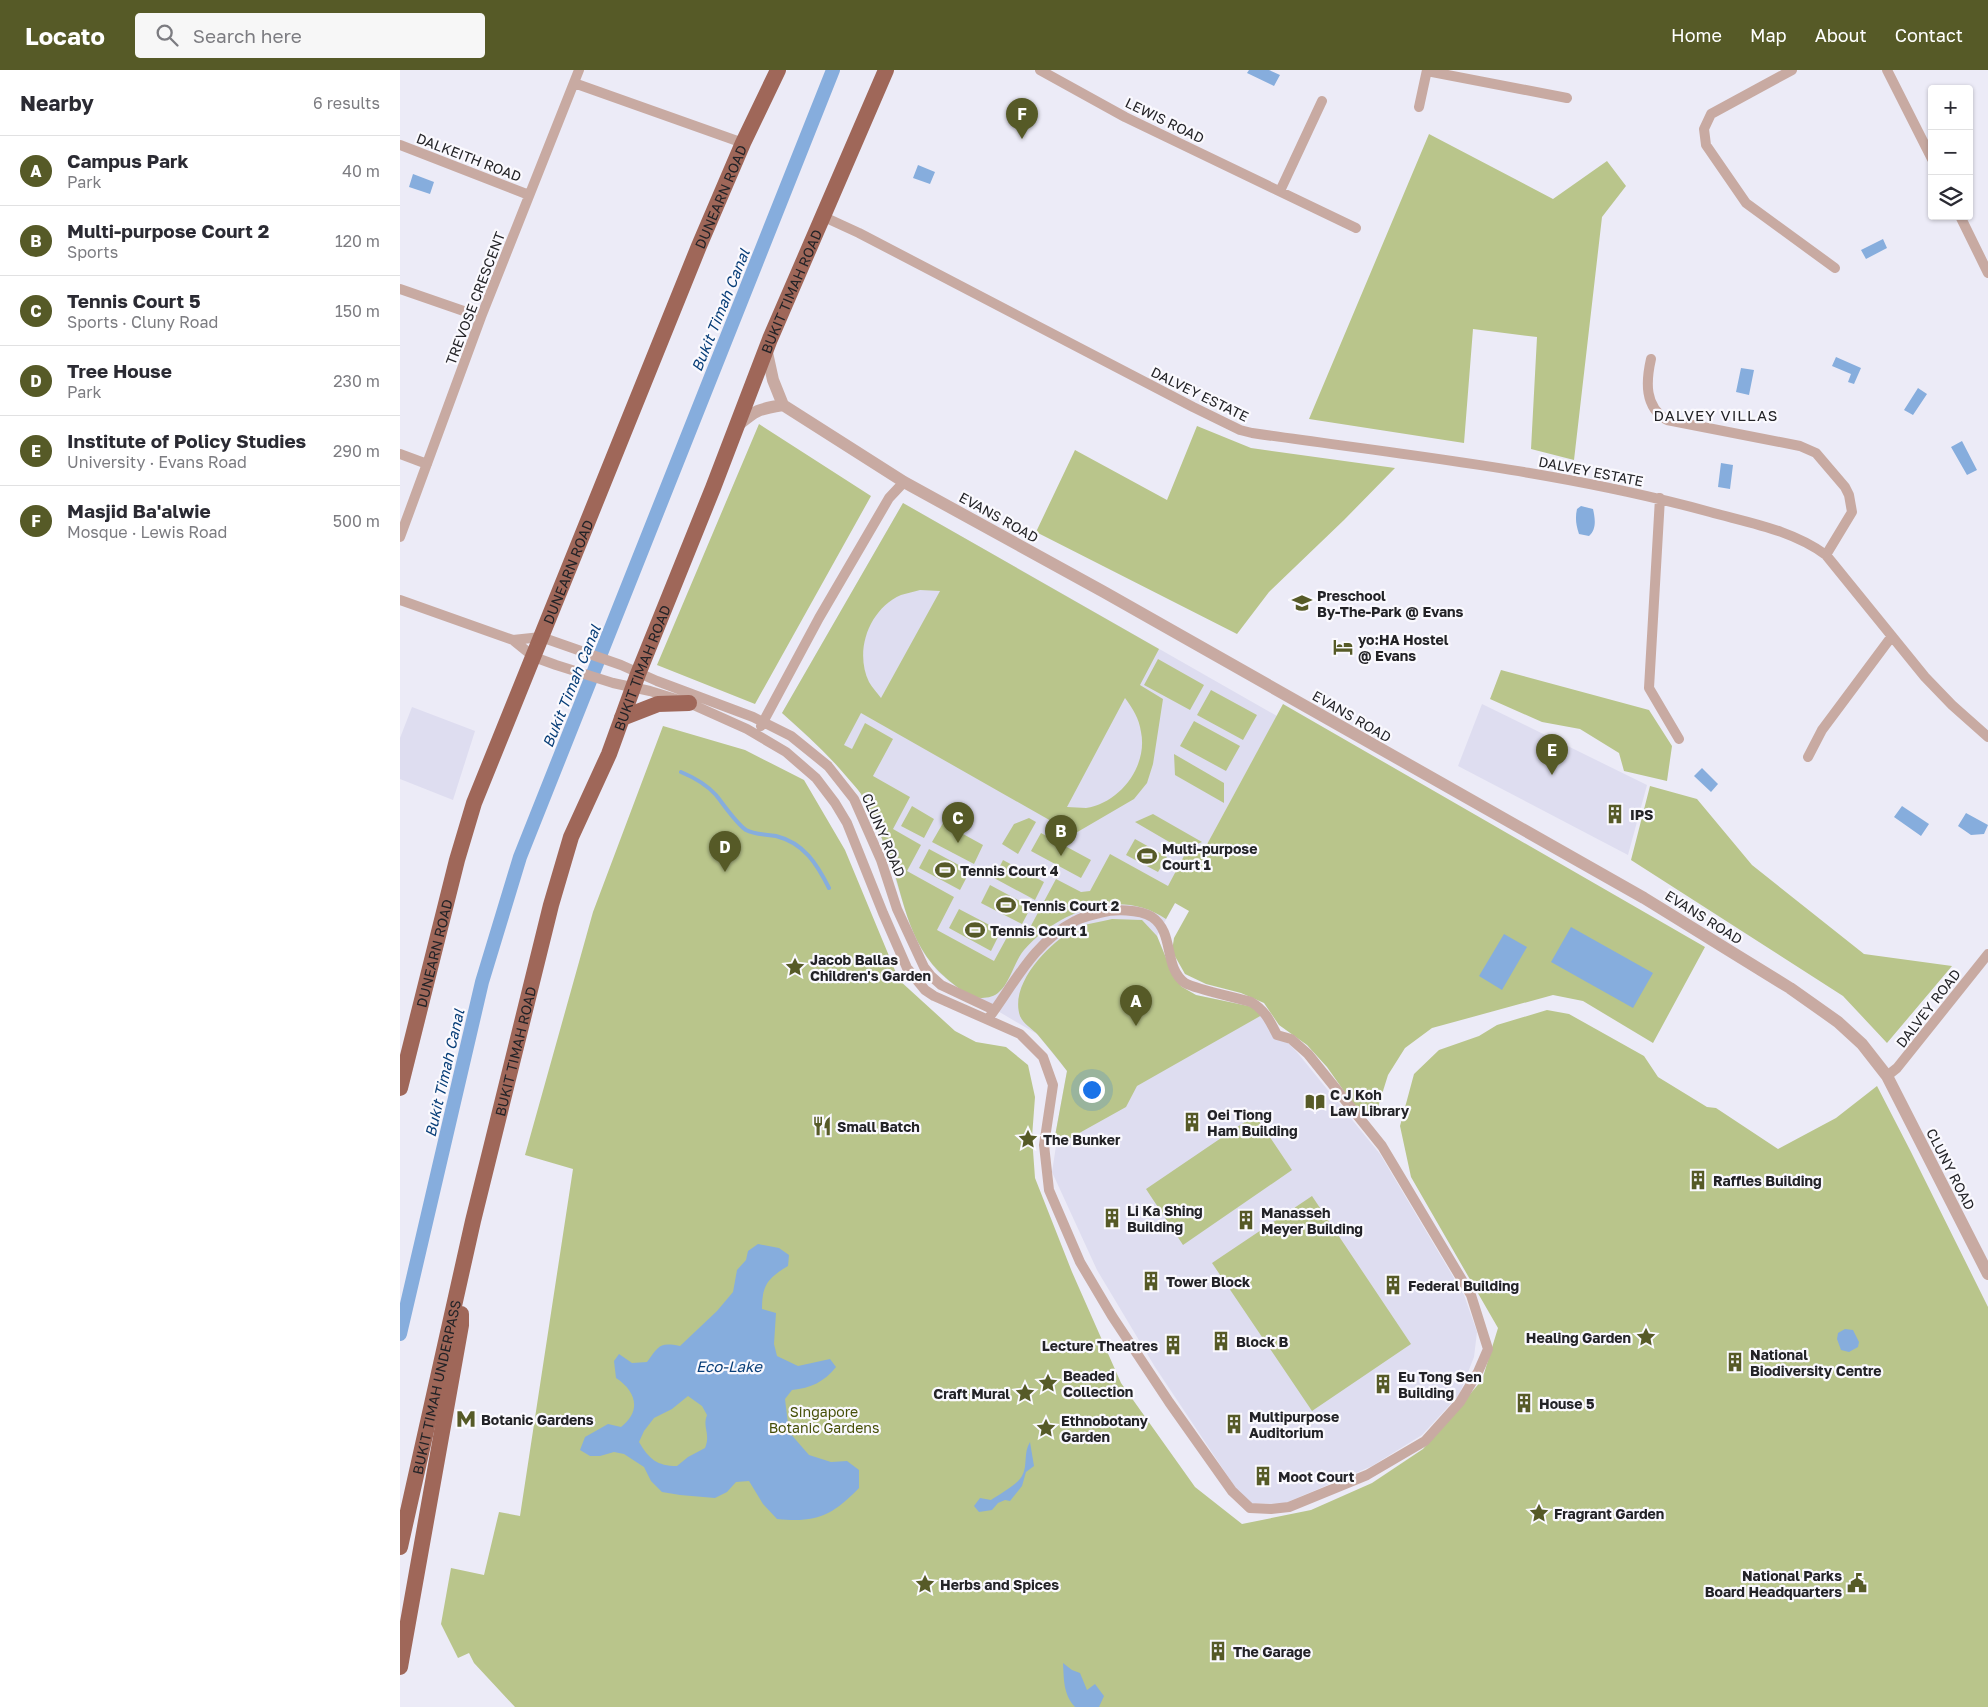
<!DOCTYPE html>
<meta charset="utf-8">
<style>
:root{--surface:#fff;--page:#f7f7f7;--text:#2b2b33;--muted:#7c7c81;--line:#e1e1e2;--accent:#565a27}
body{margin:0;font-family:"Golos Text",sans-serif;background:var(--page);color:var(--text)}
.controls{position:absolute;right:15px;top:15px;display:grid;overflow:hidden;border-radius:5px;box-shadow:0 1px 4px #0004}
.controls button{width:45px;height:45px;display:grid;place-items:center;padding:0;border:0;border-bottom:1px solid var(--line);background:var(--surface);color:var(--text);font:25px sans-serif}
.you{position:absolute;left:691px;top:1019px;width:18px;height:18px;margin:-12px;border:4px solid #fff;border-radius:50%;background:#1a73e8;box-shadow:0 0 0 8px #1a73e833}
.badge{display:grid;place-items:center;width:32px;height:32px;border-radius:50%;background:var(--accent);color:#fff;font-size:16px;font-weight:700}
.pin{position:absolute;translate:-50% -41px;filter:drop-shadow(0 1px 2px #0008)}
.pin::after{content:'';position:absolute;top:26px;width:18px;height:15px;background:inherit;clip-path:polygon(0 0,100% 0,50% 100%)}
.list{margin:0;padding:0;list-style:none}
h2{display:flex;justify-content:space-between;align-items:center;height:65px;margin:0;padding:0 20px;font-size:21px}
h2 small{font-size:16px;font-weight:400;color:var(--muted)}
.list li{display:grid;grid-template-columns:32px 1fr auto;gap:15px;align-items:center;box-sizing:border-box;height:70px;padding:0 20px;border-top:1px solid var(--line)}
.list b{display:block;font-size:19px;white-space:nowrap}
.list p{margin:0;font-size:16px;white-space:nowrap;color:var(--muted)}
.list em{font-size:16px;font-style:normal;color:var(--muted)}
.icon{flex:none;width:28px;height:28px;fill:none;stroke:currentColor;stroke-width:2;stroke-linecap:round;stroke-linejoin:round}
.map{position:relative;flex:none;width:1588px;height:1637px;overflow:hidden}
header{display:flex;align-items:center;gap:30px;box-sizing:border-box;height:70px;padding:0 25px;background:var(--accent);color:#fff}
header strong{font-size:24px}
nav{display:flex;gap:28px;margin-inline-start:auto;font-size:18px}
.search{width:350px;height:45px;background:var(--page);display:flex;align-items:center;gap:12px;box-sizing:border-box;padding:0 18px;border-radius:5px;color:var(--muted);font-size:19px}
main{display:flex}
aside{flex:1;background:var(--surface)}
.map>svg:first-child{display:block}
.built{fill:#deddf0}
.green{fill:#b9c58b;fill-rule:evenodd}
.water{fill:#86addd;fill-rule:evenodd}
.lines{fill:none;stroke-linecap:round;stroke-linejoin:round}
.stream{stroke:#86addd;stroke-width:4}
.canal{stroke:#86addd;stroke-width:14}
.minor{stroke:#c8aaa2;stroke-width:10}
.tertiary{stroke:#c8aaa2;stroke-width:12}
.trunk{stroke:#9f6759;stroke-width:16}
.labels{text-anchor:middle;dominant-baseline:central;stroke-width:4.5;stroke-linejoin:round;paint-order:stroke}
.street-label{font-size:14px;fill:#232327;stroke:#faf9fe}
.poi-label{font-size:14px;font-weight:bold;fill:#232327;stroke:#faf9fe;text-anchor:start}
.park-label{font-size:14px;fill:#464f08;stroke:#faf9fe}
.water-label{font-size:15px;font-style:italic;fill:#083e78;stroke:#faf9fe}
.neighbourhood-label{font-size:15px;letter-spacing:1px;fill:#232327;stroke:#faf9fe}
</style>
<header>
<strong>Locato</strong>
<div class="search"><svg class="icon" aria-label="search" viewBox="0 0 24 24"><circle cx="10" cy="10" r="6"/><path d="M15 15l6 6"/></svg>Search here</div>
<nav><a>Home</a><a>Map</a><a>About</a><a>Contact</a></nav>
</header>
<main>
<aside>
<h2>Nearby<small>6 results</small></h2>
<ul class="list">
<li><span class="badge">A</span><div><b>Campus Park</b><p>Park</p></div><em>40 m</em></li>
<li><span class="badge">B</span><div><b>Multi-purpose Court 2</b><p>Sports</p></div><em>120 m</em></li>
<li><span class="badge">C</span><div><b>Tennis Court 5</b><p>Sports · Cluny Road</p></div><em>150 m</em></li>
<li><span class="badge">D</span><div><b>Tree House</b><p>Park</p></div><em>230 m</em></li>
<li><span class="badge">E</span><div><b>Institute of Policy Studies</b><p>University · Evans Road</p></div><em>290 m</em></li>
<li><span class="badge">F</span><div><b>Masjid Ba'alwie</b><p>Mosque · Lewis Road</p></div><em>500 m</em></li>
</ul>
</aside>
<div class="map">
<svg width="1588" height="1637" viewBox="0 0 1588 1637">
<rect width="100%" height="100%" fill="#ecebf7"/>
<path class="built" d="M503,433L877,646L757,866L773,905L782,917L796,925L853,937L896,981L980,1084L1064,1225L1077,1262L1074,1287L1059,1325L1022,1365L972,1396L883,1434L850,1433L841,1426L755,1297L697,1200L652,1102L656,1076L655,1066L667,1001L637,964L555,916L537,901L523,882L512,862L485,776L460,722L430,687L382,643Z
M1082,634L1247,715L1228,785L1058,696Z
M12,637L75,661L53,730L0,709V668Z"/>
<path class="green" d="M1029,64L1153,129L1207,91L1226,116L1202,147L1174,390L1131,379L1137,267L1073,259L1064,373L909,349Z
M359,354L471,426L355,634L257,595Z
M797,356L851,378L995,398L944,450L869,522L837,564L636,462L675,380L767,430Z
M503,433L759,579L740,615L763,629L753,694L747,713L734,729L674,764L461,643L444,675L452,679L465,653L493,669L473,706L510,727L493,759L521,775L507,801L554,827L537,860L594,891L612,858L626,865L656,809L681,822L690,821L710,784L768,816L784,786L805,778L883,634L1305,877L1253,973L1183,931L1153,925L1032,958L1005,978L988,1005L978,1037L968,1044L958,1041L927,997L907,975L879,955L864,933L841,923L806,914L785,904L772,881L774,868L789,841L775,833L766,849C720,817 658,841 624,880C614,892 611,911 599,922C593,928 582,929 574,927C564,923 554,915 546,908C505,873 504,822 485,776C478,758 469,741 461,724C457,718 451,712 446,706C427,683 404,663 382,643ZM520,520L540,521L481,628C477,623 472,617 469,612C454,581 469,539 501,525C507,523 514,522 520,520ZM725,628C733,639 739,648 741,662C748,696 720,733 686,738C680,738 673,737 667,737Z
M758,589L804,615L790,640L744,615Z
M1101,600L1249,640L1272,676L1267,711L1224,701L1219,683L1180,659L1142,652L1090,629Z
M811,620L857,645L843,670L797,645Z
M794,651L840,676L826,701L780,676Z
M263,656L345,680L404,710L445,780L499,910L555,961L576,972L606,977L628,995L635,1027L632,1067L635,1108L672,1202L721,1313L795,1417L842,1454L911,1440L972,1413L1023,1379L1082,1310L1098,1258L1011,1107L1000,1056L1014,1004L1039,980L1079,966L1097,955L1147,940L1169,944L1244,986L1258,1007L1307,1037L1316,1038L1378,1079L1436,1048L1477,1016L1511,1082L1588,1237V1637H115L74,1593L69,1583L58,1588L41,1554L51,1498L84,1505L99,1442L120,1446L173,1099L125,1085L193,842Z
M774,684L824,713V733L775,705Z
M1250,716L1297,729L1352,795L1464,884L1552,896L1487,973L1443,926L1231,790Z
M512,736L534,749L524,768L501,756Z
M753,744L802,772L783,780L735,752Z
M629,748L636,752L618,784L602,774L614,754Z
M543,753L583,775L574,794L532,772Z
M641,763L691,790L681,808L631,781Z
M735,769L767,787L758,802L726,785Z
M529,779L570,801L560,820L519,798Z
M603,790L644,812L635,830L594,808Z
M590,815L631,837L622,854L581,833Z
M559,839L601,861L591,881L549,858Z
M712,849L742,850L757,866L773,905L782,917L796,925L853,937L862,945L737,1016L726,1037L656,1076L655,1066L667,1001C658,989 648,977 638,965C633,959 623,954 620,946C609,914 649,873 675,859C686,853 701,852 712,849Z
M855,1045L892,1100L783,1175L746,1119Z
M912,1126L1011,1274L912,1341L812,1193Z"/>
<path class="water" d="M849,0H869L880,5L874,16L847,3Z
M518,95L535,102L530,114L513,108Z
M13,104L34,112L30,124L9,117Z
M1483,169L1487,178L1466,189L1461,180Z
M1436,287L1461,298L1454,314L1448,312L1451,304L1432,296Z
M1341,298L1354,300L1349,325L1336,322Z
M1518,318L1527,324L1513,345L1504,340Z
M1562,371L1577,400L1567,405L1551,377Z
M1321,393L1333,395L1330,419L1318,417Z
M1181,436L1193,439C1195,448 1197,459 1189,466L1179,464C1176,455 1175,448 1177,439Z
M1302,698L1318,714L1311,722L1294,706Z
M1502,736L1529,754L1521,766L1494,747Z
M1566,743L1588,755L1584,764L1571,765L1558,756Z
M1171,857L1253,903L1233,938L1151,892Z
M1104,864L1127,877L1102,920L1079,906Z
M358,1174L379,1178L389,1185L388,1196C368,1208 362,1215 362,1239L376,1243L374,1274L377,1286L398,1296L430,1289L436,1297C424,1312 411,1318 392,1320L385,1329L389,1362L409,1385L431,1392L447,1391L459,1400V1418C432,1446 416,1453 377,1449L363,1434L349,1411L336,1412L327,1422L315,1428L280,1425L262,1422L251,1411L244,1397L224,1384L214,1382L200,1386H190L180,1380L185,1367L208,1354L221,1357C242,1341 236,1321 216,1308L214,1291L219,1284L232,1293L247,1292C259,1276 259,1272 280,1276L317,1241L333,1222L337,1200L346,1190L348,1181ZM288,1326L302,1336L307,1345C302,1358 311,1363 305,1378L288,1387L277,1396C257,1396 249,1389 239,1372L244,1361L254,1348L272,1339Z
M1445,1259L1453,1260L1459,1272L1458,1277L1449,1282L1441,1280L1437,1269L1438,1263Z
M630,1372L634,1396L626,1402L622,1416L610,1431L605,1430L598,1433L592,1440L579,1442L574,1436L580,1428L591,1430C600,1424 617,1415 622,1406C628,1396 623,1383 630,1372Z
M663,1593L672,1600L680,1603L687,1620L695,1614L704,1626L699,1637H675C663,1624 664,1609 663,1593Z"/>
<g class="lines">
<path class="stream" d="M281,702C293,707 307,715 316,725C324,735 336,753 346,760C355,765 366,764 376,766C404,773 417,794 429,818"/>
<path class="canal" d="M0,1264L82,912L120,787L433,0"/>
<path class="minor" d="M640,0L725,47L956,158
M1392,0L1311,44L1304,59L1306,75L1346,133L1435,198
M1487,0L1532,89
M1027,1L1167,28
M174,13L343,73
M1019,37L1027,0
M0,75L129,125
M880,121L922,31
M422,146L459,163L793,337L840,360L852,363C1005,385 1161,401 1310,442C1350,453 1392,460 1426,485L1525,607L1552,635L1588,667
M1560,146L1588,203
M0,219L81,247
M1251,289C1246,311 1244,337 1267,350L1400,376L1416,383L1445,417L1449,425L1452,442L1426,485
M0,384L27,394
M1260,428L1249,618L1279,669
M0,467L81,247L179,0
M0,530L113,570L134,587L156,595L213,613L250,621L289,633L347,659L386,682L416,708L435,733L447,753L483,843L507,898L525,920L534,926L620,964L643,987L653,1015L644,1075L649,1120L680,1192L712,1246L769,1332L832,1421L850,1438L871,1439L889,1437L967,1405L1025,1371L1060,1332L1078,1302L1088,1279L1071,1225L982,1076L908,984L891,969L877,965C870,951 865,940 851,932C838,928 795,919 785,913C763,897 775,863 752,847C739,839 714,839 700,843C692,845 682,847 675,851C634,872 614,914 588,949
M113,570L141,567L221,595L257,611L353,647L391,666L428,696L454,729L481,790L497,839L524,897L531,906L541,915L594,940
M361,656L419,548L489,428L504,412
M1408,687L1422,660L1492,566
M1487,1006L1497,998L1588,884"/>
<path class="tertiary" d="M366,278L373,310L383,335L504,412L704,522L1244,828L1390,918L1438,952L1462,974L1487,1006L1588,1204
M337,356C356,340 358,339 383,335"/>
<g class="trunk">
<path d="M222,648L258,634L289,633"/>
<path id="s1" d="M0,1018L57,790L74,733L299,176L343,73L378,0"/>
<path id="s2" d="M0,1477L73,1151L151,835L171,767L209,684L238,604L313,418L370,269L486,0"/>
<path d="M0,1597L61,1255V1244"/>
</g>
</g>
<defs>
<symbol id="school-bare" viewBox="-9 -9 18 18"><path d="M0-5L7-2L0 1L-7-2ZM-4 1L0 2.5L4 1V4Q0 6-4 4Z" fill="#565a27" stroke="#faf9fe" stroke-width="2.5" paint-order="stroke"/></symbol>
<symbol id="hotel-bare" viewBox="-9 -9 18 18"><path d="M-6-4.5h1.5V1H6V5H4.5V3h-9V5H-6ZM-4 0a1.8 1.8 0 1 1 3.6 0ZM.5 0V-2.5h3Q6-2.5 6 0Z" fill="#565a27" stroke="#faf9fe" stroke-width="2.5" paint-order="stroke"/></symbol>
<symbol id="building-bare" viewBox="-9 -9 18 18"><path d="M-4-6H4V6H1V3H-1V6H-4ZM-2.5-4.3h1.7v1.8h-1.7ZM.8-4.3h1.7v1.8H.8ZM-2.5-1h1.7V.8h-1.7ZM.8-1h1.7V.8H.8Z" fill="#565a27" stroke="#faf9fe" stroke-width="2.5" paint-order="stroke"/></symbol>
<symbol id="stadium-bare" viewBox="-9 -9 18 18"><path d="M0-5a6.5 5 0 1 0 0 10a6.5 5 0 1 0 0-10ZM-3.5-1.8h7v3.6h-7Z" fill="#565a27" stroke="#faf9fe" stroke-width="2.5" paint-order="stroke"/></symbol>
<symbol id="sight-bare" viewBox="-9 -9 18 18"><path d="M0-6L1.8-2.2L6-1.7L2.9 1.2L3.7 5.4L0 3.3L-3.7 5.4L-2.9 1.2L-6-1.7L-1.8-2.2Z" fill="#565a27" stroke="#faf9fe" stroke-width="2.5" paint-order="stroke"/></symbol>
<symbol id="library-bare" viewBox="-9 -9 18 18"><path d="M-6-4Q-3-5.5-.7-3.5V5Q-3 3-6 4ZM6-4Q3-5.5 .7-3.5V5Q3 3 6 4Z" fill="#565a27" stroke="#faf9fe" stroke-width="2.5" paint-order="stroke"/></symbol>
<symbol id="restaurant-bare" viewBox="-9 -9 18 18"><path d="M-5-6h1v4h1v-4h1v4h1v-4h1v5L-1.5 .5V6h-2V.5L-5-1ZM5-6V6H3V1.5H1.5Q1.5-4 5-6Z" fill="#565a27" stroke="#faf9fe" stroke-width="2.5" paint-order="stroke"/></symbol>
<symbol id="metro-bare" viewBox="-9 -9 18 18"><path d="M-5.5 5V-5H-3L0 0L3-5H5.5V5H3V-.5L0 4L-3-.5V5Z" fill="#565a27" stroke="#faf9fe" stroke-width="2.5" paint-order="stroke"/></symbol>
<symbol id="civic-bare" viewBox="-9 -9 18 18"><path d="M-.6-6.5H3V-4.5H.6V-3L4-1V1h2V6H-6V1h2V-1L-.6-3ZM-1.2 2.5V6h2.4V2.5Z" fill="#565a27" stroke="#faf9fe" stroke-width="2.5" paint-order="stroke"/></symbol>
</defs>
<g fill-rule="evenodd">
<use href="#school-bare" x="888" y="519" width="28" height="28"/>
<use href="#hotel-bare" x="929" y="563" width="28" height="28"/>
<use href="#building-bare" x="1201" y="730" width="28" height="28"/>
<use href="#stadium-bare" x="733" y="772" width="28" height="28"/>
<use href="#stadium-bare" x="531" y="786" width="28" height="28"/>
<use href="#stadium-bare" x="592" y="821" width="28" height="28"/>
<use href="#stadium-bare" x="561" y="846" width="28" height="28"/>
<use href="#sight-bare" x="381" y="883" width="28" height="28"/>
<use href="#library-bare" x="901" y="1018" width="28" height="28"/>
<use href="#building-bare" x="778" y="1038" width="28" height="28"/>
<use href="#restaurant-bare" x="408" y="1042" width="28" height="28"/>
<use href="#sight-bare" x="614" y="1055" width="28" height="28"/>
<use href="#building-bare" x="1284" y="1096" width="28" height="28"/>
<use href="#building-bare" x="698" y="1134" width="28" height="28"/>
<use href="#building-bare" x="832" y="1136" width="28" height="28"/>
<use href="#building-bare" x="737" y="1197" width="28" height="28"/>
<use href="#building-bare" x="979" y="1201" width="28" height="28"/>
<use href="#sight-bare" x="1232" y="1253" width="28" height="28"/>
<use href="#building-bare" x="807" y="1257" width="28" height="28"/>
<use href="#building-bare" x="759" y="1261" width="28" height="28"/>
<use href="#building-bare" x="1321" y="1278" width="28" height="28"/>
<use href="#sight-bare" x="634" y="1299" width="28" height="28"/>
<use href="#building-bare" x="969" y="1300" width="28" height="28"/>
<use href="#sight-bare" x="611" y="1309" width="28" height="28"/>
<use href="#building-bare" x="1110" y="1319" width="28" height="28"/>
<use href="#metro-bare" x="52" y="1335" width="28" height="28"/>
<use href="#building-bare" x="820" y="1340" width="28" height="28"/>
<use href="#sight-bare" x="632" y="1344" width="28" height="28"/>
<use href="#building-bare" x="849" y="1392" width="28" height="28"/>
<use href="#sight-bare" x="1125" y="1429" width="28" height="28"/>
<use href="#civic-bare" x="1443" y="1499" width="28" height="28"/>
<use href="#sight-bare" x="511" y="1500" width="28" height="28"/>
<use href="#building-bare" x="804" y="1567" width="28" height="28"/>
</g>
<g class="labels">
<g class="street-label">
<text transform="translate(765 50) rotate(26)">LEWIS ROAD</text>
<text transform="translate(69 87) rotate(21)">DALKEITH ROAD</text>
<text stroke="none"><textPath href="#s1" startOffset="949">DUNEARN ROAD</textPath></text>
<text stroke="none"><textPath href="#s2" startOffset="1319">BUKIT TIMAH ROAD</textPath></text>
<text transform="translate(75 228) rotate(-69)">TREVOSE CRESCENT</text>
<text transform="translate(800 324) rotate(26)">DALVEY ESTATE</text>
<text transform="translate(1191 401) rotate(11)">DALVEY ESTATE</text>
<text transform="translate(599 447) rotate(29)">EVANS ROAD</text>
<text stroke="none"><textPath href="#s1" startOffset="544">DUNEARN ROAD</textPath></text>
<text stroke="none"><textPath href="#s2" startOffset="914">BUKIT TIMAH ROAD</textPath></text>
<text transform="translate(952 646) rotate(30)">EVANS ROAD</text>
<text transform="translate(484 765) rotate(67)">CLUNY ROAD</text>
<text transform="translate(1304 847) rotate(32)">EVANS ROAD</text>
<text stroke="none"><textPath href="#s1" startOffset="139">DUNEARN ROAD</textPath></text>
<text transform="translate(1528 938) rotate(-52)">DALVEY ROAD</text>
<text stroke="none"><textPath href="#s2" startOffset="509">BUKIT TIMAH ROAD</textPath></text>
<text transform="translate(1551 1099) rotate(63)">CLUNY ROAD</text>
<text stroke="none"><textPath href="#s2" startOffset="164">BUKIT TIMAH UNDERPASS</textPath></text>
</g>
<g class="poi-label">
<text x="917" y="525">Preschool<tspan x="917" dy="16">By-The-Park @ Evans</tspan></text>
<text x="958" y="569">yo:HA Hostel<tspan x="958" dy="16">@ Evans</tspan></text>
<text x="1230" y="744">IPS</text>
<text x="762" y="778">Multi-purpose<tspan x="762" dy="16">Court 1</tspan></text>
<text x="560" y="800">Tennis Court 4</text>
<text x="621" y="835">Tennis Court 2</text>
<text x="590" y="860">Tennis Court 1</text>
<text x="410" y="889">Jacob Ballas<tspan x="410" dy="16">Children's Garden</tspan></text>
<text x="930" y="1024">C J Koh<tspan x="930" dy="16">Law Library</tspan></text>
<text x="807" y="1044">Oei Tiong<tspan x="807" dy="16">Ham Building</tspan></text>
<text x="437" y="1056">Small Batch</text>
<text x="643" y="1069">The Bunker</text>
<text x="1313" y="1110">Raffles Building</text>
<text x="727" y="1140">Li Ka Shing<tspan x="727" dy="16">Building</tspan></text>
<text x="861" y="1142">Manasseh<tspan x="861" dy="16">Meyer Building</tspan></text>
<text x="766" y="1211">Tower Block</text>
<text x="1008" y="1215">Federal Building</text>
<text x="1231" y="1267" text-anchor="end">Healing Garden</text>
<text x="836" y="1271">Block B</text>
<text x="758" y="1275" text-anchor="end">Lecture Theatres</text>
<text x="1350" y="1284">National<tspan x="1350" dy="16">Biodiversity Centre</tspan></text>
<text x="663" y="1305">Beaded<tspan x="663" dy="16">Collection</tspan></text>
<text x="998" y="1306">Eu Tong Sen<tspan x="998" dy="16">Building</tspan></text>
<text x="610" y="1323" text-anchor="end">Craft Mural</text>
<text x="1139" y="1333">House 5</text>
<text x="849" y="1346">Multipurpose<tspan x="849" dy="16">Auditorium</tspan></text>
<text x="81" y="1349">Botanic Gardens</text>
<text x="661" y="1350">Ethnobotany<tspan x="661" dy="16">Garden</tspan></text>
<text x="878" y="1406">Moot Court</text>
<text x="1154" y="1443">Fragrant Garden</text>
<text x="1442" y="1505" text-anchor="end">National Parks<tspan x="1442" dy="16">Board Headquarters</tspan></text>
<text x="540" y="1514">Herbs and Spices</text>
<text x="833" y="1581">The Garage</text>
</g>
<g class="park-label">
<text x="424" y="1341">Singapore<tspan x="424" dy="16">Botanic Gardens</tspan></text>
</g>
<g class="water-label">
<text transform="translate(320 240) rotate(-68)">Bukit Timah Canal</text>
<text transform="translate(171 616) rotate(-68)">Bukit Timah Canal</text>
<text transform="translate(44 1003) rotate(-77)">Bukit Timah Canal</text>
<text x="329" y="1296">Eco-Lake</text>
</g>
<g class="neighbourhood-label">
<text x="1316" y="345">DALVEY VILLAS</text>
</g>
</g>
</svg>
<div class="controls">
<button>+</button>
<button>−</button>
<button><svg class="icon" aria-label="layers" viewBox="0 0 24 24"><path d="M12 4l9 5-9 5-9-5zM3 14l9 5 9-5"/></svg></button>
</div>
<div class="you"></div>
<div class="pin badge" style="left:736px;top:956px">A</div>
<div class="pin badge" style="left:661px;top:786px">B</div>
<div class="pin badge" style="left:558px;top:773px">C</div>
<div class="pin badge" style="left:325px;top:802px">D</div>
<div class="pin badge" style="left:1152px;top:705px">E</div>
<div class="pin badge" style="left:622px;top:69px">F</div>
</div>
</main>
